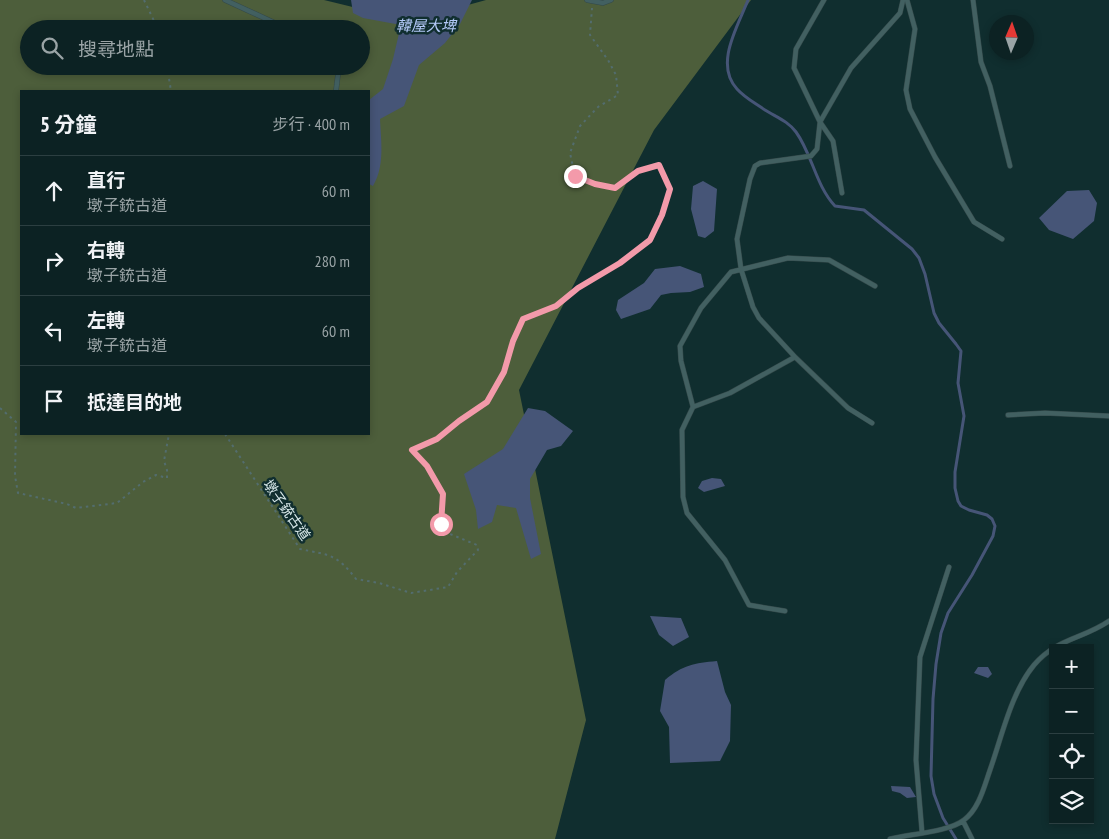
<!DOCTYPE html>
<html lang="zh-TW">
<meta charset="utf-8">
<style>
:root{--surface:#0c2223;--page:#1a2f30;--text:#f1f3f6;--muted:#9aa4a6;--line:#2c3f41}
body{margin:0;font-family:"PT Sans Narrow","Noto Sans TC",sans-serif;background:var(--page);color:var(--text)}
.controls{position:absolute;right:15px;bottom:15px;display:grid;overflow:hidden;border-radius:0px;box-shadow:0 2px 8px #0003}
.controls button{width:45px;height:45px;display:grid;place-items:center;padding:0;border:0;border-bottom:1px solid var(--line);background:var(--surface);color:var(--text);font:25px sans-serif}
.compass{position:absolute;left:989px;top:15px;width:45px;height:45px;border-radius:50%;background:var(--surface);box-shadow:0 2px 8px #0003;rotate:2deg}
.stop{position:absolute;width:15px;height:15px;margin:-11px;border:4px solid #f39aaa;border-radius:50%;background:#fff}
.stop.end{background:#f39aaa;border-color:#fff;box-shadow:0 1px 5px #0008}
.list{margin:0;padding:0;list-style:none}
h2{display:flex;justify-content:space-between;align-items:center;height:65px;margin:0;padding:0 20px;font-size:21px}
h2 small{font-size:16px;font-weight:400;color:var(--muted)}
.list li{display:grid;grid-template-columns:32px 1fr auto;gap:15px;align-items:center;box-sizing:border-box;height:70px;padding:0 20px;border-top:1px solid var(--line)}
.list b{display:block;font-size:19px;white-space:nowrap}
.list p{margin:0;font-size:16px;white-space:nowrap;color:var(--muted)}
.list em{font-size:16px;font-style:normal;color:var(--muted)}
.icon{flex:none;width:28px;height:28px;fill:none;stroke:currentColor;stroke-width:2;stroke-linecap:round;stroke-linejoin:round}
.map{position:relative;flex:none;width:1109px;height:839px;overflow:hidden}
.search{position:absolute;background:var(--surface);box-shadow:0 2px 8px #0003;left:20px;top:20px;width:350px;height:55px;display:flex;align-items:center;gap:12px;box-sizing:border-box;padding:0 18px;border-radius:28px;color:var(--muted);font-size:19px}
.panel{position:absolute;background:var(--surface);box-shadow:0 2px 8px #0003;left:20px;top:90px;width:350px;height:345px;border-radius:0px}
.map>svg:first-child{display:block}
.forest{fill:#4d5e3b;fill-rule:evenodd}
.water{fill:#465577}
.lines{fill:none;stroke-linecap:round;stroke-linejoin:round}
.stream{stroke:#465577;stroke-width:3}
.lane-casing{stroke:#34494a;stroke-width:5.5}
.path{stroke:#536d6e;stroke-width:2;stroke-dasharray:2.5 4;stroke-linecap:butt}
.lane{stroke:#426061;stroke-width:4.5}
.route{stroke:#f39aaa;stroke-width:6}
.labels{text-anchor:middle;dominant-baseline:central;stroke-width:5;stroke-linejoin:round;paint-order:stroke}
.street-label{font-size:14px;fill:#d9e9ea;stroke:#102e2f}
.water-label{font-size:15px;font-style:italic;fill:#b2c8f7;stroke:#102e2f}
</style>
<div class="map">
<svg width="1109" height="839" viewBox="0 0 1109 839">
<rect width="100%" height="100%" fill="#102e2f"/>
<path class="forest" d="M0,0H324L410,21L486,0H751L654,130L519,390L586,720L555,839H0ZM29,29H361V66H29ZM21,91H369V434H21Z"/>
<path class="water" d="M351,0H472L460,24L445,43L419,65L404,106L380,119C381,141 385,166 373,186L369,184V100L383,89L393,59L401,25L363,18L353,13Z
M703,181L717,189L714,231L705,238L698,236L691,209L693,186Z
M1089,190L1097,203L1094,221L1073,239L1049,230L1039,218L1067,191Z
M680,266L701,274L704,287L690,292L671,293L661,295L650,309L621,319L616,310L618,300L644,283L655,269Z
M528,408L545,411L573,431L561,446L547,450L530,479V498L541,554L531,559L516,508L497,505L492,522L478,529L476,510L464,474L503,449Z
M712,478L721,479L725,486L704,492L698,488L702,481Z
M650,616L681,618L689,637L673,646L659,635Z
M717,661L725,692L731,705L730,741L720,761L670,763L669,727L660,711L665,680C683,665 694,663 717,661Z
M978,667H988L992,674L988,678L974,673Z
M891,786L910,787L916,797L907,798L900,793L892,791Z"/>
<g class="lines">
<path class="stream" d="M748,0C738,26 714,64 737,89C745,98 755,103 765,110C776,117 788,121 796,132C812,154 816,186 835,206L864,210L912,249L919,258L925,274L934,313L939,323L956,344L961,351L958,383L964,416L955,472V488L958,501L961,506L969,510L987,515L992,519L995,526L993,536L972,575L948,613L941,633L936,664L933,699L931,776L934,794L943,818L956,839"/>
<defs>
<path id="lane" d="M225,0L275,23L283,29
M587,0L603,3L611,0
M824,0L796,49L794,68L820,122L833,141L842,193
M907,0L915,29L906,90L910,109L935,157L974,222L1002,239
M973,0L981,62L990,86L1010,166
M336,91L339,66
M693,407L730,393L795,357
M1008,415L1045,413L1109,416
M872,423L848,408L795,357L759,318L753,307L741,269L737,239L750,179L755,166L760,163L811,156L817,149L820,122L851,68L900,13L903,0
M785,611L749,605L725,560L687,513L683,497L682,430L693,407L681,361L680,346L701,308L731,272L788,258L829,260L875,286
M963,821L972,839
M922,832L916,760L920,657L949,567
M890,839C909,834 949,832 964,820C979,809 984,787 990,770C1002,736 1011,693 1034,665C1057,638 1083,639 1109,621"/>
</defs>
<use href="#lane" class="lane-casing"/>
<path class="path" d="M144,0L158,29
M167,66L171,91
M0,408L16,422L15,476L18,493L67,504L76,508L117,503L143,482L156,475L167,478V470L164,461L169,434
M225,434L300,549C329,555 337,554 356,579L379,583L411,593L448,587L457,572L478,550L477,545L450,534L441,524L443,494L427,466L412,450L437,439L459,421L487,402L504,372L513,341L523,319L556,306L578,288L621,263L651,240L662,215L669,189L659,165L638,171L615,188L595,184L575,176L570,153L580,126L598,107L618,95L616,75L608,60L590,35L592,8"/>
<use href="#lane" class="lane"/>
</g>
<g class="lines">
<path class="route" d="M441,524L443,494L427,466L412,450L437,439L459,421L487,402L504,372L513,341L523,319L556,306L578,288L620,263L650,240L662,215L670,189L659,165L638,171L615,188L595,184L575,176"/>
</g>
<g class="labels">
<g class="street-label">
<text transform="translate(287 510) rotate(55)">墩子銃古道</text>
</g>
<g class="water-label">
<text x="426" y="25">韓屋大埤</text>
</g>
</g>
</svg>
<div class="controls">
<button>+</button>
<button>−</button>
<button><svg class="icon" aria-label="locate" viewBox="0 0 24 24"><circle cx="12" cy="12" r="6"/><path d="M12 2v4M12 18v4M2 12h4M18 12h4"/></svg></button>
<button><svg class="icon" aria-label="layers" viewBox="0 0 24 24"><path d="M12 4l9 5-9 5-9-5zM3 14l9 5 9-5"/></svg></button>
</div>
<svg class="compass" viewBox="-18 -18 36 36"><path d="M0-13l5 13h-10z" fill="#e53935"/><path d="M0 13l5-13h-10z" fill="#9aa4a6"/></svg>
<div class="stop" style="left:441px;top:524px"></div>
<div class="stop end" style="left:575px;top:176px"></div>
<div class="search"><svg class="icon" aria-label="search" viewBox="0 0 24 24"><circle cx="10" cy="10" r="6"/><path d="M15 15l6 6"/></svg>搜尋地點</div>
<section class="panel">
<h2>5 分鐘<small>步行 · 400 m</small></h2>
<ul class="list">
<li><svg class="icon" aria-label="ahead" viewBox="0 0 24 24"><path d="M12 20V5M6 11l6-6 6 6"/></svg><div><b>直行</b><p>墩子銃古道</p></div><em>60 m</em></li>
<li><svg class="icon" aria-label="right" viewBox="0 0 24 24"><path d="M7 20v-9h11M14 6l5 5-5 5"/></svg><div><b>右轉</b><p>墩子銃古道</p></div><em>280 m</em></li>
<li><svg class="icon" aria-label="left" viewBox="0 0 24 24"><path d="M17 20v-9H6M10 6l-5 5 5 5"/></svg><div><b>左轉</b><p>墩子銃古道</p></div><em>60 m</em></li>
<li><svg class="icon" aria-label="arrive" viewBox="0 0 24 24"><path d="M6 21V4h12l-3 4 3 4H6"/></svg><div><b>抵達目的地</b></div></li>
</ul>
</section>
</div>
